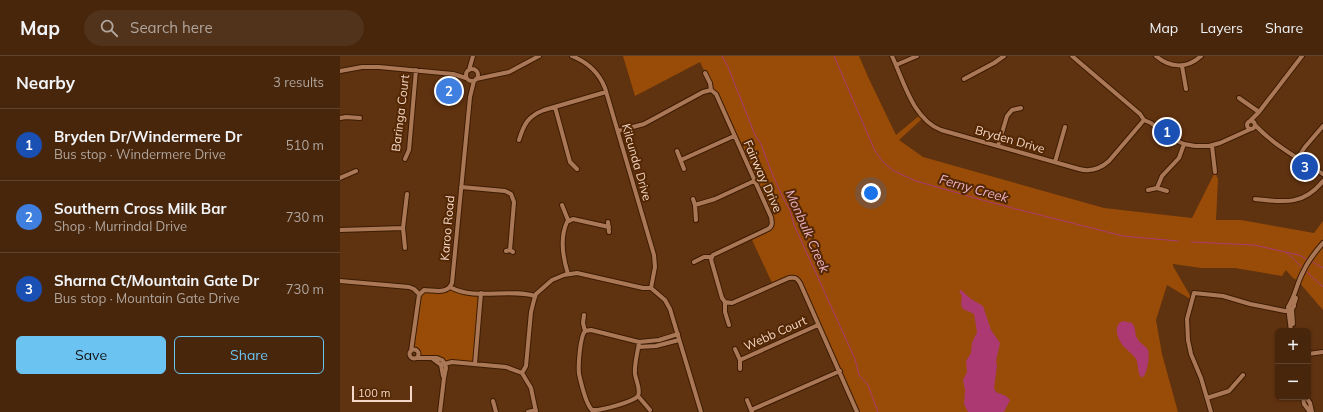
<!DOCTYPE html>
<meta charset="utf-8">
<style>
:root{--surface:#47260c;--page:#51321a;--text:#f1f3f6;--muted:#b0a59d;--line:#5f432d;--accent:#6bc3f2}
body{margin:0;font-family:Mulish,sans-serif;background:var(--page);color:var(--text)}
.controls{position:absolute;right:12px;bottom:12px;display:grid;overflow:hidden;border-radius:6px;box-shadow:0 1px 3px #0004}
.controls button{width:36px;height:36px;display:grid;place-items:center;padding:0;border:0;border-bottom:1px solid var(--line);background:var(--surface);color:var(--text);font:20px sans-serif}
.scale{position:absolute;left:12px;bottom:10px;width:60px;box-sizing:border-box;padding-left:4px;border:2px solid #f4d7c6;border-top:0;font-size:11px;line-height:14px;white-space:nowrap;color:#f4d7c6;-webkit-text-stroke:3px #532703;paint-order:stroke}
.you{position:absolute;left:531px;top:137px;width:14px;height:14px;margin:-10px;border:3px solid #fff;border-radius:50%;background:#1a73e8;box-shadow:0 0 0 6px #1a73e833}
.badge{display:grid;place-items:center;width:26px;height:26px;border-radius:50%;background:var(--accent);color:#fff;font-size:13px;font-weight:700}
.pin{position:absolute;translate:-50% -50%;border:2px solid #fff;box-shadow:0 1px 4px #0006}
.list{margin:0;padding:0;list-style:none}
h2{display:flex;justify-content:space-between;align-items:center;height:52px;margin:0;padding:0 16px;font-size:17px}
h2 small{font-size:13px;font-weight:400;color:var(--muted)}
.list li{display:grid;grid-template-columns:26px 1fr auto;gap:12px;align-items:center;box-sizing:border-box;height:72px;padding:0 16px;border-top:1px solid var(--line)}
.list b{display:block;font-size:15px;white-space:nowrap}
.list p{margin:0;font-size:13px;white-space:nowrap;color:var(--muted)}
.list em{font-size:13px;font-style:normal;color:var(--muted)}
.actions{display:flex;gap:8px;padding:12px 16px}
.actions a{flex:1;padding:9px 0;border:1px solid var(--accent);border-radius:6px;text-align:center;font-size:14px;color:var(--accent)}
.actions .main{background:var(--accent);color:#111}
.icon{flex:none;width:22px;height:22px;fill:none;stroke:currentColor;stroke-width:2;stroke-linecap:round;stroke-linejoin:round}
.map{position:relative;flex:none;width:983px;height:356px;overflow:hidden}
header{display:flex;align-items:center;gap:24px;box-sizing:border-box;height:56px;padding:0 20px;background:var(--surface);border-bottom:1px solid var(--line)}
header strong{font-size:19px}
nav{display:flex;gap:22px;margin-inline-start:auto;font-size:14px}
.search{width:280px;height:36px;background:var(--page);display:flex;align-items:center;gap:10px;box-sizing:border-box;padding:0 14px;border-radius:22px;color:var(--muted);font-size:15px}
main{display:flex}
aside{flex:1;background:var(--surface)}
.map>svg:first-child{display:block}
.green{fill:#984c07}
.water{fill:#ad3972}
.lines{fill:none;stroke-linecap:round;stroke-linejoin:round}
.stream{stroke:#ad3972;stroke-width:1}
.minor-casing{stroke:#3d1c03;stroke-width:6}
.minor{stroke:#ab7857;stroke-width:4}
.labels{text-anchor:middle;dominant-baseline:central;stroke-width:4;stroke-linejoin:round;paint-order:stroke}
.street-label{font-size:12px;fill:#f4d7c6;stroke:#532703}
.water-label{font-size:13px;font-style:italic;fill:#edb1c8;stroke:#532703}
</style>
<header>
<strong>Map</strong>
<div class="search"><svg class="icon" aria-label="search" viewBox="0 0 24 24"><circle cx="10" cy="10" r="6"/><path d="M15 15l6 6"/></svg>Search here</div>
<nav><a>Map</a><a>Layers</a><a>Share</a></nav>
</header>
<main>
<aside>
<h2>Nearby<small>3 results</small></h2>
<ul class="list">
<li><span class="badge" style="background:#1a4fb4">1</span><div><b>Bryden Dr/Windermere Dr</b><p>Bus stop · Windermere Drive</p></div><em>510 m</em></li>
<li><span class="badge" style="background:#3f7fe0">2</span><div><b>Southern Cross Milk Bar</b><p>Shop · Murrindal Drive</p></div><em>730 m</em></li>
<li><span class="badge" style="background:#1a4fb4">3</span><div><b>Sharna Ct/Mountain Gate Dr</b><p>Bus stop · Mountain Gate Drive</p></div><em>730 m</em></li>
</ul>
<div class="actions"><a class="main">Save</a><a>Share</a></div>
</aside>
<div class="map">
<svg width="983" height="356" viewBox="0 0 983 356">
<rect width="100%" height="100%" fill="#5f3210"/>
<path class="green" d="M283,0H519L529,23L556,79L580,59L583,62L559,84L583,101L764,152L852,162L875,116L878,123L876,164H901L974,177L983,165V254L957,224L953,222L946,214L942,220L895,212H861L833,208V210L852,243V244L827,229L816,264L822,298L838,356H517L460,227L455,221L433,229L413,186L411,181L428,173L432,168L374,36L360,6L295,40Z
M110,231L116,234L141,237L135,308H105L104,305C96,304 87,304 80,299C67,290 79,250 81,236L99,235Z"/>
<path class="water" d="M621,234L631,243L643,250L651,274L660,287L656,305L657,310L654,332L656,336L666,340L670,344L664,356H628L624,348L625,334L623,324L627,316L626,305L631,297L632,287L637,276L634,258L623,253L621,249L622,240L619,235Z
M783,265L792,267C797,273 794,277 797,282C799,287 805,289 808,294C810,299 807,318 803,321H801C797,317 799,309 796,303C792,297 785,293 781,287C776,280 774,268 783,265Z"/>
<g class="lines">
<path class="stream" d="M382,0L388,11L415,79L421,88L431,115L443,142L450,154L454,169L515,303L519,319L528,329L538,356
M494,0L535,95L543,106L554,115L576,125L649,146L783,180L838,185
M851,186L914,189L959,199L968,204
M946,196L962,211
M971,205L983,212
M966,215L983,231"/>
<defs>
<path id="minor" d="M232,0C247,6 259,17 265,32L314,199L315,211L311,232
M552,0C564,26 573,63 601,74L739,113C750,116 760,113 769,105L804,64
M732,0L800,58L804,64L811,67L828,81L844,88L855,90H869L880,87L911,73
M816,0C830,12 847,13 861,0
M556,9L577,0
M842,10L846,33
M126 19a6 6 0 1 1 12 0a6 6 0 1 1-12 0Z
M129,14L133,0
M0,15L22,11H39L113,18L126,22
M365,17L370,27L371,34L376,38L431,161C432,166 433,170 428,173L373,199L371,203L372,207L382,242L385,246L392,247L449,222C455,221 457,222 460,227L517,356
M136,23L169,16L199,0
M624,23L654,7L664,0
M899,42L919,56
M215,51L230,106L237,113
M0,62L6,61L20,62
M910,65L919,56L962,0
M907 69a4 4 0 1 1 8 0a4 4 0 1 1-8 0Z
M915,69C935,90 959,103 983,118
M278,75L304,68L363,36L371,34
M179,84C184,68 188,60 204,54L266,36
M658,90L667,60L672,54L681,52
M872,90L875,116
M337,95L344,113
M65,103L69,94L76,14
M957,103L965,91L983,70
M341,104L394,80
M715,106L725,71
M0,122L16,115
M121,131L165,135L171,138L174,146L170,194
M817,132L822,120L839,102L844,88
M808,134L817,132L827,135
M353,143L355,149L356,164
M915,143C943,146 963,150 983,125
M222,149L228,164
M355,149L375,143L414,125
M268,166L269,176
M0,174L63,172
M65,192L63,172L67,138
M166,195L170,194L173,196
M354,206L364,201H372
M228,218C223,202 220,181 227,166L233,163L269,171
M0,225L69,231L74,233L79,238
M110,231C135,245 169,232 195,240
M385,246V256L389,269
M244,259L243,267L245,275
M953,268L952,254L956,242
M951,275L948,251C956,239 956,229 963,216C968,205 975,196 983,187
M299,286C298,296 294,308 295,318C296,325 301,333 298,340C293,346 260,355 252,354C246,348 241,327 239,318C238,309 240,281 245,275L251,274L299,286L319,284L338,278
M299,291L316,290L339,284
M395,293L400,304V313
M69.5 298a4.5 4.5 0 1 1 9 0a4.5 4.5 0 1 1-9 0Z
M71,295L79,239L84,234C94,234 107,239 112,227L130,41L134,25
M968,298L983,296
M76,302H97L102,304L105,308L106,312L104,322L100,356
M93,303L101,309L103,320
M400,304L478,269
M135,308L141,237
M101,309L112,306L166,311L182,317L191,332L196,356
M182,317L186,310L191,256L194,244L196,238L212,224L224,219L237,217L303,232H311L325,244L330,253L361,356
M298,340L310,354
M963,341L964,348L970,356
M966,341L970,347L972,356
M867,342L889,335L903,319
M407,344L412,356
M153,345L156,356
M411,354L500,315
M188,356L196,354
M871,356L861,322L851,298L848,284L847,263L854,237L883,240L910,248L945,255L950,254L954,250"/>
</defs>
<use href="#minor" class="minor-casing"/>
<use href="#minor" class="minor"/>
</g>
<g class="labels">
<g class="street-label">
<text transform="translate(60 57) rotate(-83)">Baringa Court</text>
<text transform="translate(670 83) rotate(16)">Bryden Drive</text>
<text transform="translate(297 106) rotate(74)">Kilcunda Drive</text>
<text transform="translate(423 120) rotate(66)">Fairway Drive</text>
<text transform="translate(107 172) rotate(-85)">Karoo Road</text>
<text transform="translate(435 277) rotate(-24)">Webb Court</text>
</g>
<g class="water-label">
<text transform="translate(634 132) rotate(16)">Ferny Creek</text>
<text transform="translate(468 175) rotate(66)">Monbulk Creek</text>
</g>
</g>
</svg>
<div class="controls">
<button>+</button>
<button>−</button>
</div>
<div class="scale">100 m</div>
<div class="you"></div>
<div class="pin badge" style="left:827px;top:76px;background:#1a4fb4">1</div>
<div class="pin badge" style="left:109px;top:35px;background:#3f7fe0">2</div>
<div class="pin badge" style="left:965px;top:111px;background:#1a4fb4">3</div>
</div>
</main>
